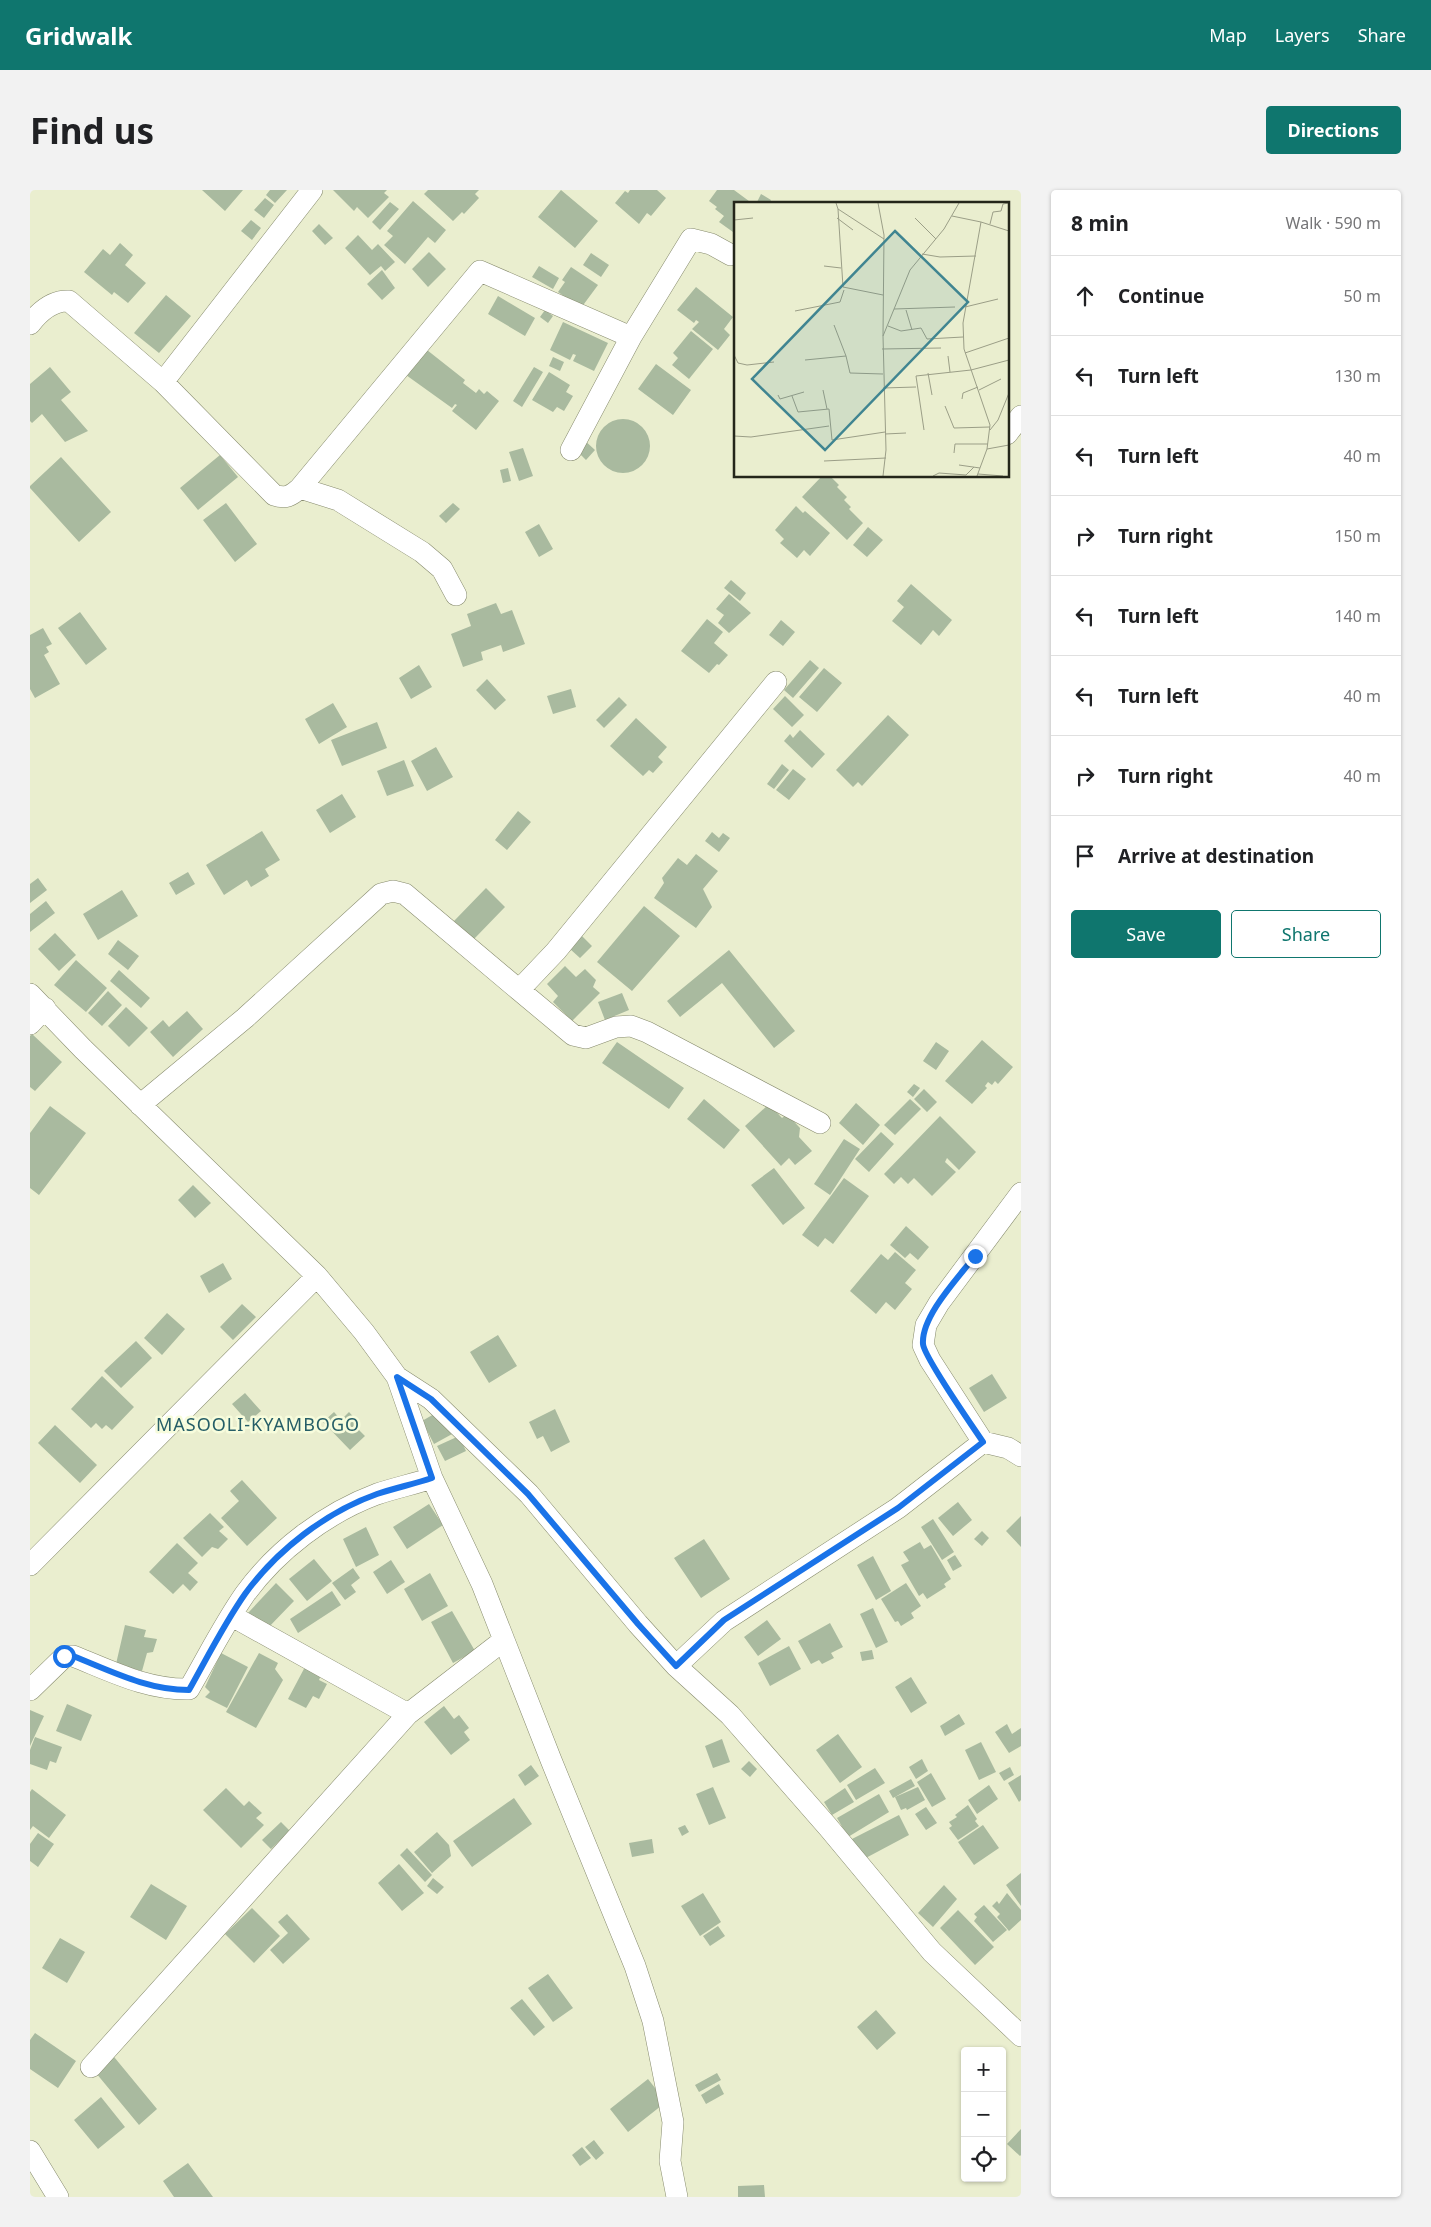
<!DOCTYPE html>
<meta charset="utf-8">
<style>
:root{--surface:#fff;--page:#f2f2f2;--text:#202124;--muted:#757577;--line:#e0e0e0;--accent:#0f766e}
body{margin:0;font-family:"Noto Sans",sans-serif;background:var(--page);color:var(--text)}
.controls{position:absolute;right:15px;bottom:15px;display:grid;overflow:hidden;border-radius:5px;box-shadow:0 1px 4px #0004}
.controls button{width:45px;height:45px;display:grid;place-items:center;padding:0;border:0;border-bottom:1px solid var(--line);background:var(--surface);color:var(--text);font:25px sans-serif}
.stop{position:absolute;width:15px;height:15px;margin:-11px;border:4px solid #1a73e8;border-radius:50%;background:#fff}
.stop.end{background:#1a73e8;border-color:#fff;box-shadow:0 1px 5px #0008}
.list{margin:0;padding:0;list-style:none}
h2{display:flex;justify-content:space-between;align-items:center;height:65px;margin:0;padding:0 20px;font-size:21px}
h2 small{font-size:16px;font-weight:400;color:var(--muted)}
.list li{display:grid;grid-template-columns:32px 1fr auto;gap:15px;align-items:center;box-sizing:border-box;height:80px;padding:0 20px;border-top:1px solid var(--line)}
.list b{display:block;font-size:19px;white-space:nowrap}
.list em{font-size:16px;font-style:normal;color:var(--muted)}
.actions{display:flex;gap:10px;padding:15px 20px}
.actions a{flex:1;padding:11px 0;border:1px solid var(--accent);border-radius:5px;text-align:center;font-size:18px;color:var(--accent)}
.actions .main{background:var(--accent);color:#fff}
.icon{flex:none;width:28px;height:28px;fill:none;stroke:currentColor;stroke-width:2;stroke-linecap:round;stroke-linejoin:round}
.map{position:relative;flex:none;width:991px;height:2007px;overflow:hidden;border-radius:5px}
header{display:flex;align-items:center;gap:30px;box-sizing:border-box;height:70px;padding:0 25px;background:var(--accent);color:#fff}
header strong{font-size:24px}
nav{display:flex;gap:28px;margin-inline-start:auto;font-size:18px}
.intro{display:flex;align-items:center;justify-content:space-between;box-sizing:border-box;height:120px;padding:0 30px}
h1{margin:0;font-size:35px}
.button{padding:12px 22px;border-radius:5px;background:var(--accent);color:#fff;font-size:18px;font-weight:700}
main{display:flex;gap:30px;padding:0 30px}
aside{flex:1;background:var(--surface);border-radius:5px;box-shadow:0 1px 4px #0004}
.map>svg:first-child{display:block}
.building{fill:#a9ba9f}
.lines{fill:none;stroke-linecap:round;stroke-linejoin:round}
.street-casing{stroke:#878b6e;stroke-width:22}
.street{stroke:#fff;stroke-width:21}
.route{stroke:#1a73e8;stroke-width:6}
.labels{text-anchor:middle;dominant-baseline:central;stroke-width:5;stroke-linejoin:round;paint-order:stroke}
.quarter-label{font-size:18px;letter-spacing:1px;fill:#265e67;stroke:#f7fcdc}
.inset-road{fill:none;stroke:#9b9e87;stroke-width:1}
.view{fill:#408591;fill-opacity:0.15;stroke:#408591;stroke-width:2.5}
.inset-edge{fill:none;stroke:#24261a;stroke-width:2.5}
</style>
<header>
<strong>Gridwalk</strong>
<nav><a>Map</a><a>Layers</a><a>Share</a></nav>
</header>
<div class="intro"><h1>Find us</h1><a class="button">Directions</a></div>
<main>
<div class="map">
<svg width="991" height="2007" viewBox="0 0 991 2007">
<rect width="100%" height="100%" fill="#eaeecf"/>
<path class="building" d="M172,0H213L195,21Z
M240,0H257L245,13L236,5Z
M303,0H357L354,3L359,7L338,28L327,17L324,21Z
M398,0H449L445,4L449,8L434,24L432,22L423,31L394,4Z
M531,0L568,31L545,58L508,27Z
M600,0H627L636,8L621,26L617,23L609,34L585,13L595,1L598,3Z
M687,0H704L723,14H705V39L703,42L689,32L694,26L685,19L687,17L679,11Z
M731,4L741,10L739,14H726Z
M235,8L244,15L234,28L224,20Z
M383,11L416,40L405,53L398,47L375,74L354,55L363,46L357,41Z
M360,12L369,19L350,40L342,32Z
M221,30L231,38L222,50L211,41Z
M289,34L303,48L295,55L282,41Z
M328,45L342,60L348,54L365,72L355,81L351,76L340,85L315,58Z
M90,53L103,65L95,75L116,93L98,113L84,102L82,105L54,82L73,59L80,65Z
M399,62L416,79L398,97L382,79Z
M561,63L579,75L571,87L553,75Z
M509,76L529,88L523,99L502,87Z
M541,77L568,95L551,118L528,102L535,92L532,90Z
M352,80L365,98L352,110L337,94Z
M666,97L703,127L694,139L700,145L688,160L662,139L669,132L666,130L664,133L647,120Z
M136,105L161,126L129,163L104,143Z
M468,106L505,128L495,146L458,124Z
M515,120L523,126L518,133L510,127Z
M533,132L578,153L564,181L543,171L546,165L543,164L540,170L520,160Z
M661,141L683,159L659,189L642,175L648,168L643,163Z
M397,160L435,190L433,193L446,203L449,199L454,204L457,201L469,211L446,240L422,221L427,215L425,214L422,218L376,185Z
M523,167L534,172L530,181L519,176Z
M626,174L661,200L643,225L608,199Z
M20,177L41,202L31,210L58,241L35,252L12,224L2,233L0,231V194Z
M504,177L513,182L492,217L483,211Z
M519,182L540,195L536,202L543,206L534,221L527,217L523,222L502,210Z
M566 256a27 27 0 1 1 54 0a27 27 0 1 1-54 0Z
M552,248L565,260L556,270L543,257Z
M493,258L503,286L489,291L479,262Z
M190,265L208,287L168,320L150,298Z
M31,267L81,322L49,352L0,298V296Z
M478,278L481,291L473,293L470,280Z
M792,286H800L809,295L807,297L817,307L814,310L821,317L819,319L833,333L817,350L772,307Z
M196,313L227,354L205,372L173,330Z
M423,313L430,319L416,333L409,326Z
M766,316L773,323L775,321L800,343L780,366L774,360L767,368L750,353L754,349L745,340Z
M509,334L523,359L509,367L495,342Z
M838,337L853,350L837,367L823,355Z
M701,390L716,403L710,411L694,398Z
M881,394L922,430L909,446L903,440L891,455L862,431L874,417L867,411Z
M699,404L721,423L699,443L688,433L694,425L686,419Z
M466,413L471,424L482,420L495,454L473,462L471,455L451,462L453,470L433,477L421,444L441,436L437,424Z
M50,422L77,459L56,475L28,438Z
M677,429L693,442L684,453L698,465L689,475L687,474L679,483L651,461Z
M751,430L765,442L753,456L739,445Z
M13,438L22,454L16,457L19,462L14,465L30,494L5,508L0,499V445Z
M780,470L789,478L763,508L754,500Z
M389,475L402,497L381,509L369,488Z
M794,478L812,493L787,522L769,507Z
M457,489L476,510L465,520L446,500Z
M541,499L546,517L523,524L517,506Z
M755,506L774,525L762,537L743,519Z
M589,507L597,515L574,538L566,530Z
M303,513L317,537L289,554L275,529Z
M858,525L879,545L832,596L828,592L823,597L806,580Z
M606,528L637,557L628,567L633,572L623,583L619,580L613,586L580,556Z
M347,532L357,558L312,576L301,550Z
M770,540L795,564L782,578L754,551L760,544L763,548Z
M406,557L423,587L397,601L381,571Z
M374,570L384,596L357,606L347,581Z
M752,574L759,580L744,599L737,594Z
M763,579L776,589L759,610L746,600Z
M312,604L326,627L300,643L286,620Z
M488,621L501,632L477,660L465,650Z
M232,641L250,670L235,679L239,686L221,697L217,690L194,705L176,675Z
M682,642L689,648L693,643L700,648L689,662L675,651Z
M666,664L688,681L673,699L682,717L666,738L624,708L634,693L632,688L648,668L657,675Z
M158,682L165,694L146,705L139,693Z
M8,688L17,700L0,713V694Z
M456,698L475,717L444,749L424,731Z
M92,700L108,726L68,750L53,724Z
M16,711L25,723L0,742V724Z
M614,716L650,746L602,801L567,772Z
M25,743L46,765L29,781L8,759Z
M552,746L562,756L550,768L540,759Z
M88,750L109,766L98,780L78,764Z
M699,760L765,841L744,858L692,793L650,827L637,811Z
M46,770L77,798L56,822L24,795Z
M535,776L546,787L555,779L566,790L563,797L570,803L542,831L523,812L528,806L517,794Z
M89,780L120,808L111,818L80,791Z
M78,801L92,815L72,836L58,823Z
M592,803L599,820L575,830L568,812Z
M96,817L118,838L99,857L78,836Z
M157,821L173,839L143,867L120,842L133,830L139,837Z
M2,844L32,872L5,901L0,897V846Z
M952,850L983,877L968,894L965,891L962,895L958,892L955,896L957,898L942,914L915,891Z
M587,852L654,898L639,919L572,873Z
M906,852L919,861L906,880L893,871Z
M884,894L890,898L883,907L877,902Z
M894,899L907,912L897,922L884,909Z
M674,909L710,940L694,959L657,929Z
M880,909L891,919L865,945L854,935Z
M826,913L850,935L833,955L809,933Z
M739,914L752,928L757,924L770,938L769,947L782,961L765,975L759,968L751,976L715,936Z
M20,916L56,943L9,1005L0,998V943Z
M910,926L946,962L929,980L917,968L915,972L926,982L902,1006L884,988L878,994L871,987L864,994L854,984Z
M851,942L864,954L839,982L825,969Z
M814,949L830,959L800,1005L784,994Z
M744,978L775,1018L753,1035L721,995Z
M814,988L839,1006L803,1054L795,1048L788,1057L772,1045Z
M163,995L181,1013L165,1028L148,1010Z
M876,1036L899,1057L888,1070L880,1063L875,1068L860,1055Z
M865,1062L886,1080L875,1093L882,1099L865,1120L856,1112L846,1124L820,1101L851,1064L858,1070Z
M193,1073L202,1089L179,1103L170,1086Z
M212,1114L226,1127L203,1150L190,1137Z
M137,1123L155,1139L132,1165L114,1148Z
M468,1145L487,1176L459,1193L440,1162Z
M106,1151L122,1168L91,1198L74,1181Z
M962,1184L977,1208L954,1222L939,1198Z
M72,1186L104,1217L82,1240L76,1235L72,1239L66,1233L61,1238L41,1219Z
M215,1203L231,1221L218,1232L202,1214Z
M525,1219L540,1252L521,1262L513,1246L507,1249L499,1232Z
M411,1220L424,1243L404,1254L392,1231Z
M304,1222L311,1230L319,1222L330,1234L326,1237L335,1246L320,1260L293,1232Z
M25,1235L67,1275L50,1293L8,1253Z
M429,1246L436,1261L415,1271L407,1256Z
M212,1290L247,1328L217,1356L191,1328L209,1311L200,1301Z
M928,1312L942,1330L923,1346L908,1328Z
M399,1314L413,1335L377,1359L363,1337Z
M180,1323L194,1337L189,1341L198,1349L188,1359L182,1357L172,1367L153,1348Z
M991,1326V1357L976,1341Z
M903,1329L924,1362L912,1370L891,1337Z
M336,1337L349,1365L326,1377L313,1349Z
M952,1341L959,1348L952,1356L944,1349Z
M674,1349L700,1389L671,1408L644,1368Z
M890,1352L894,1359L901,1355L921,1389L914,1394L916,1397L897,1409L893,1403L889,1406L871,1375L879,1371L873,1362Z
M147,1353L168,1373L158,1383L168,1392L160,1401L153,1394L143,1404L119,1382Z
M925,1365L932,1376L923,1381L917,1370Z
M843,1366L861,1401L846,1410L827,1375Z
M284,1369L302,1391L277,1411L259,1389Z
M361,1370L375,1392L357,1404L343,1382Z
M323,1378L330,1388L321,1395L326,1402L315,1410L302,1393Z
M400,1383L418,1416L392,1431L374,1399Z
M246,1393L264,1411L236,1440L218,1423Z
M876,1393L891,1416L881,1423L884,1428L871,1436L868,1431L865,1432L851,1409Z
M302,1401L311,1415L268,1443L260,1429Z
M843,1418L858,1452L846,1458L830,1424Z
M422,1421L445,1461L423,1473L401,1432Z
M737,1430L751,1449L728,1466L714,1447Z
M800,1433L813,1457L801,1463L804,1468L792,1474L789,1470L781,1474L768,1451Z
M95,1435L116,1440L114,1447L127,1449L123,1462L117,1463L112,1481L86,1474Z
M759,1456L771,1479L740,1496L728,1473Z
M842,1460L844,1469L832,1471L830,1462Z
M191,1463L218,1477L197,1518L175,1507L180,1502L175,1497Z
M229,1463L248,1473L245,1479L253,1490L226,1538L196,1522Z
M276,1475L292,1483L289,1490L297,1494L289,1509L283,1506L276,1518L258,1509Z
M881,1487L897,1513L881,1523L865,1497Z
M37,1514L62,1525L51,1551L26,1541Z
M414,1516L424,1529L429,1525L439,1538L434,1542L440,1550L421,1565L394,1532Z
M0,1520L14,1526L0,1556Z
M929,1524L935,1534L915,1546L910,1536Z
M977,1534L982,1544L991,1538V1556L979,1563L965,1542Z
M808,1544L832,1577L810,1593L786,1560Z
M5,1547L32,1557L26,1573L20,1571L17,1580L0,1574V1560Z
M692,1549L700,1572L683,1578L675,1556Z
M951,1552L966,1582L949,1590L935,1560Z
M892,1569L898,1581L886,1589L879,1577Z
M719,1571L727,1579L720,1587L711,1579Z
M501,1575L509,1586L495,1596L488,1585Z
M980,1577L984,1585L974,1591L969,1583Z
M845,1578L855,1593L826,1610L817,1595Z
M901,1583L916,1609L902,1617L887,1592Z
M991,1585V1610L989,1612L978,1593Z
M881,1589L885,1596L863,1608L859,1601Z
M959,1595L968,1609L947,1624L938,1610Z
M683,1597L696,1628L679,1635L666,1604Z
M888,1597L895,1610L877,1620L876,1618L871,1620L865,1607Z
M196,1598L214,1616L219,1611L232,1623L226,1628L234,1635L211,1658L173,1620Z
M815,1598L824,1612L802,1625L794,1612Z
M2,1599L36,1625L19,1648L3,1636L0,1640V1602Z
M849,1604L859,1622L818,1647L807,1628Z
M484,1608L502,1634L442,1677L423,1651Z
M938,1615L947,1629L945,1631L949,1636L928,1650L919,1638L922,1636L919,1632L927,1627L925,1625Z
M896,1617L907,1633L896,1640L885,1624Z
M869,1625L879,1645L832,1670L822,1649Z
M251,1632L260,1641L241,1659L232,1650Z
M655,1635L659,1642L652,1646L648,1638Z
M953,1635L969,1658L944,1675L928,1652Z
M407,1642L419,1655L421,1666L402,1683L384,1662Z
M8,1643L24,1654L8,1677L0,1671V1654Z
M622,1649L624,1663L602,1667L599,1653Z
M377,1658L402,1685L395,1692L370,1665Z
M369,1674L394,1703L372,1721L348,1693Z
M991,1683V1716L976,1695Z
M403,1688L414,1697L407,1704L397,1696Z
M121,1694L157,1716L136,1750L100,1727Z
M914,1695L927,1709L903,1737L888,1723Z
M673,1703L691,1732L670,1746L651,1716Z
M977,1703L991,1720V1730L979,1741L967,1727L970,1724L962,1716L967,1711L969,1714Z
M954,1715L977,1740L963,1752L944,1731L947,1727L944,1724Z
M222,1718L250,1746L224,1773L195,1744Z
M928,1720L964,1757L945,1775L910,1738Z
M257,1724L280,1749L253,1774L240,1760L258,1743L248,1732Z
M688,1736L695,1746L680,1756L673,1746Z
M30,1748L55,1762L37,1793L12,1778Z
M518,1784L543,1818L523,1832L498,1798Z
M492,1809L515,1837L504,1846L480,1818Z
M846,1820L866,1843L847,1860L827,1837Z
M5,1843L46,1871L28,1898L0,1879V1850Z
M80,1862L127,1919L109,1935L61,1877Z
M687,1883L691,1890L669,1902L665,1895Z
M618,1889L636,1912L598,1942L580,1919Z
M689,1894L694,1904L676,1914L671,1905Z
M71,1907L95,1937L68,1959L44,1930Z
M991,1939V1965L990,1966L977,1954Z
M564,1950L574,1963L566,1970L555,1957Z
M552,1957L561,1968L550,1976L542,1965Z
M158,1973L183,2007H144L133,1991Z
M734,1995L735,2007H708V1996Z"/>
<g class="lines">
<defs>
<path id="street" d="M0,134C10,121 22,110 39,111L133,192L244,305C256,309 261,306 270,298L450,81L601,147
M133,192L282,0
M977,244L991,226
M541,260L601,147L661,49L681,54L701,65
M270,298L308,310L392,362L412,379L426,405
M489,800L543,845L556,848L586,837L601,836L617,842L790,933
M0,804L53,859L287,1086L334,1142L367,1187L402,1288L452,1394L521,1570L605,1776L623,1831L643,1932L640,1971L647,2007
M0,834L15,818
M110,915L215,828L351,704L363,701L375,704L489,800L526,761L746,492
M367,1187L401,1209L499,1304L608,1434L646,1476L700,1525L798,1637L902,1762L991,1846
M953,1252L900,1170L893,1155L896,1135L909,1113L991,1003
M0,1375L287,1086
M202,1426L378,1524
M646,1476L694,1431L868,1318L953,1252L978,1258L991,1266
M0,1500L35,1466H43C81,1481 117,1500 159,1499C177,1468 194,1434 215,1404C247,1360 296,1323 347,1304C365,1298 384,1294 402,1288
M61,1877L378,1524L474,1450
M0,1961L28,2007"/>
</defs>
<use href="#street" class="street-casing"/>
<use href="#street" class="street"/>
</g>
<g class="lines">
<path class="route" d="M34,1466H43C81,1481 117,1500 159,1500C177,1468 194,1434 215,1404C247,1360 296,1322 347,1304C365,1298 384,1294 402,1288L367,1187L401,1209L498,1304L608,1434L646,1476L694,1430L868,1318L953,1252C943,1237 894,1167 893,1154C891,1126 929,1087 945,1066"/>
</g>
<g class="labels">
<g class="quarter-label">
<text x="228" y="1234">MASOOLI-KYAMBOGO</text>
</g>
</g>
<g transform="translate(704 12)">
<rect width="275" height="275" fill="#eaeecf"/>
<path class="inset-road" d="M102,1L104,7L150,37M144,1L150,33L149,134M104,7L109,85L149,93M218,14L247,20L229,121L230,147L256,223L253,247L243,274M103,16L119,28M181,16L202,37M0,18L19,16M247,20L275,29M256,22L259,10L267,9L269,2L275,1M188,52L206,55L242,54M90,64L107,66M231,105L264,97M160,107L221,105M172,108L178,128M61,109L106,100L110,88M100,123L112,154M154,124L167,129L187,126L193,137L229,135M148,147L207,146M231,151L275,136M0,153L4,161L13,163L40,160M214,154L216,170M71,158L112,154L116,171L149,172M194,171L198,193M149,186L182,185M89,188L93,207M245,188L267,177M44,193L46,197L70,190M58,194L64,210L95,207L98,238L151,230M228,197L229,191L244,185M211,204L220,226L256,225M190,228L182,174L237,168L275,158M256,228L264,218L275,191M151,232L172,231M0,234L17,235L95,224M253,247L275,243M220,251L221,242H254M90,259L152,256M225,263L246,266M244,272L269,274M149,274L152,248L149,134L176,68L210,27L225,1M199,274L205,271L232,273L240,265"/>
<path class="view" d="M161,29L234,100L91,248L18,177Z"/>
<rect width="275" height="275" class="inset-edge"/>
</g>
</svg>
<div class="controls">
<button>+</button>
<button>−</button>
<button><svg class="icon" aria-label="locate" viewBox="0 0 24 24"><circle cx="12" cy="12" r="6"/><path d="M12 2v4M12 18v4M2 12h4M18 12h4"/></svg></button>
</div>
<div class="stop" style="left:34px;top:1466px"></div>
<div class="stop end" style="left:945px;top:1066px"></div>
</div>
<aside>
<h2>8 min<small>Walk · 590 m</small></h2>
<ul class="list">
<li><svg class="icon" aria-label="ahead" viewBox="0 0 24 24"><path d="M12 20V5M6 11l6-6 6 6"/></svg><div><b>Continue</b></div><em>50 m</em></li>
<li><svg class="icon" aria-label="left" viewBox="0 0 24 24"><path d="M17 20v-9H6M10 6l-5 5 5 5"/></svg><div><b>Turn left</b></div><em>130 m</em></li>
<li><svg class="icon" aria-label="left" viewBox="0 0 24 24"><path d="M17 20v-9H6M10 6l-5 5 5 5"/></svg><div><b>Turn left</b></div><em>40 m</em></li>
<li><svg class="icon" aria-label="right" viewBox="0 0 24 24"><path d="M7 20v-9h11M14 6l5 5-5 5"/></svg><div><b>Turn right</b></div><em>150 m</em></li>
<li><svg class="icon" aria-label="left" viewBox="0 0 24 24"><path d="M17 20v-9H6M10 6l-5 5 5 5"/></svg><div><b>Turn left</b></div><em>140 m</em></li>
<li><svg class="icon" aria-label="left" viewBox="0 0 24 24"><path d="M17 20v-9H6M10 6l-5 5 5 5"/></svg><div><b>Turn left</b></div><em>40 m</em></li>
<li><svg class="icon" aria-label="right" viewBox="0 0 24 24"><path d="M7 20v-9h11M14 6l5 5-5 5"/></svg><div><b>Turn right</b></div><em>40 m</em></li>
<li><svg class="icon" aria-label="arrive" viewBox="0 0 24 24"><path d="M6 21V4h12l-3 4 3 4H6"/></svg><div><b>Arrive at destination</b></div></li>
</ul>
<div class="actions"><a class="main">Save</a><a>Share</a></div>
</aside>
</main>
